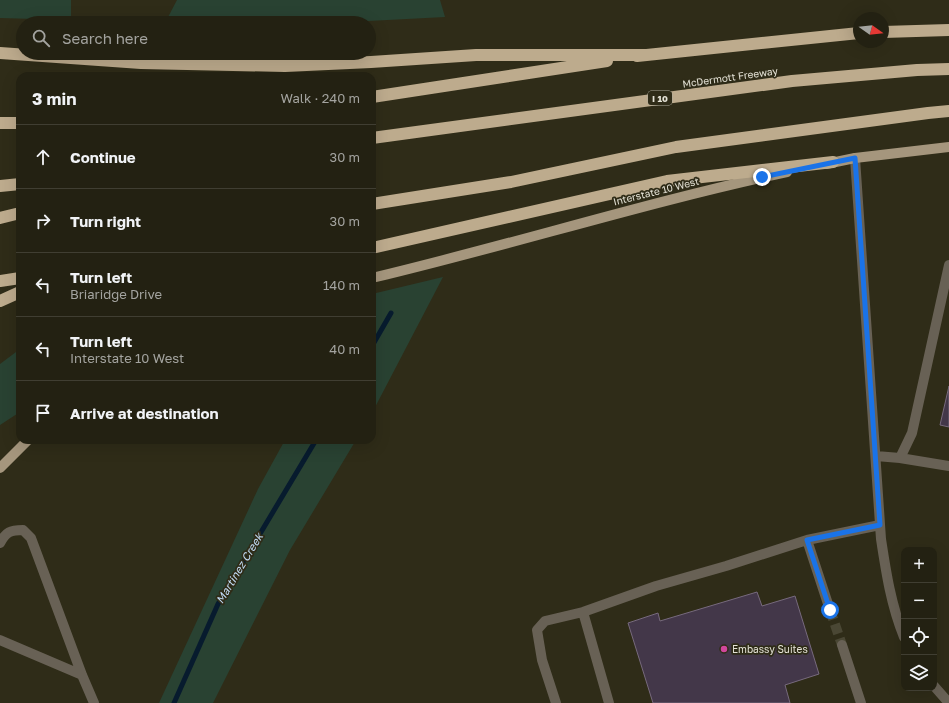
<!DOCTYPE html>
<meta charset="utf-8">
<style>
:root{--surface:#232112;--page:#2b291b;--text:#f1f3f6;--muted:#a3a39f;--line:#403e32}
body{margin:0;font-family:"Golos Text",sans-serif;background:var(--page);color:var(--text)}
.controls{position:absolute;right:12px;bottom:12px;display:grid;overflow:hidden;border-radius:8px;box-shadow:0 4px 16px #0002}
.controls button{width:36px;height:36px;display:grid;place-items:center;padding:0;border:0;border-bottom:1px solid var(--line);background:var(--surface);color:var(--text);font:20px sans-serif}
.compass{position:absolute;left:853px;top:12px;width:36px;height:36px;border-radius:50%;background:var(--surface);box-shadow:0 4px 16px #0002;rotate:105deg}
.stop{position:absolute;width:12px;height:12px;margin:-9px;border:3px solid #1a73e8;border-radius:50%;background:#fff}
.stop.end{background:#1a73e8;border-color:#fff;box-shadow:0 1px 4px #0008}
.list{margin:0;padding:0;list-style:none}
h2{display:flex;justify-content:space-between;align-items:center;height:52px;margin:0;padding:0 16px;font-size:17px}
h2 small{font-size:13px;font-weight:400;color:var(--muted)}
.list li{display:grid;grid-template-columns:26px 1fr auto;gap:12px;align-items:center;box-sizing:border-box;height:64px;padding:0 16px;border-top:1px solid var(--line)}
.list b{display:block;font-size:15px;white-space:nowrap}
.list p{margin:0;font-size:13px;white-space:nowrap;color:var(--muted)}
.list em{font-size:13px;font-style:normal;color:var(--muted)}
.icon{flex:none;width:22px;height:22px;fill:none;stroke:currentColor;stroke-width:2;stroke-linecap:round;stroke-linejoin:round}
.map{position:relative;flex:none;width:949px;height:703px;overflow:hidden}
.search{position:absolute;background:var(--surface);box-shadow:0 4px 16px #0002;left:16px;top:16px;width:360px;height:44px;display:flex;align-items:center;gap:10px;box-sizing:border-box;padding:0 14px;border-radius:22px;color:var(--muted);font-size:15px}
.panel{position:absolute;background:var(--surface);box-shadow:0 4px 16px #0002;left:16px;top:72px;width:360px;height:372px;border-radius:12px}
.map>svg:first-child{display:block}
.green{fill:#294232}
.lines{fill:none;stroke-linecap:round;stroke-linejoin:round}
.stream{stroke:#071b2e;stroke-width:5}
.building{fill:#433749;stroke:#776a7d}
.minor-tunnel{stroke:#4a4734;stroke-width:10;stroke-dasharray:10 5;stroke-linecap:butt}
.minor{stroke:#686155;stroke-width:10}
.major{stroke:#a5967d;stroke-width:10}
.highway{stroke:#bdab8d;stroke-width:12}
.route{stroke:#1a73e8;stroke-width:5}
.hotel-dot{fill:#d1479c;stroke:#2f2c18;stroke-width:1.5}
.labels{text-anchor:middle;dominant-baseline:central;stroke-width:3.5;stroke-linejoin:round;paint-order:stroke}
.shield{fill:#2f2c18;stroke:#aeab9d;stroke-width:1}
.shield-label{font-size:9px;font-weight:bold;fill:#e4e2d6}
.street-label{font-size:10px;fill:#e4e2d6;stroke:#2f2c18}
.poi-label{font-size:10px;fill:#e4e2d6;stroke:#2f2c18;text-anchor:start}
.water-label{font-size:11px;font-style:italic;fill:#c3ddf7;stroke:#2f2c18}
</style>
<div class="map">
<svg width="949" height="703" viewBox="0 0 949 703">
<rect width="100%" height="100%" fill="#2f2c18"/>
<path class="green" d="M0,0H71V20L0,18Z
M177,0H440L445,17L330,23H188L166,21Z
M443,277L372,413V294Z
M20,349V412L0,425V364Z
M285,440H356L290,550L213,703H159L258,489Z"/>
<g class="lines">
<path class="stream" d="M372,346L391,313
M174,703L218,604L316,440"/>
</g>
<path class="building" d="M949,386V427L940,425Z
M757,592L762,606L795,596L819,674L785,685L790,703H653L628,623L658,613L660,621Z"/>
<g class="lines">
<path class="minor-tunnel" d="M830,610L842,645"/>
<path class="minor" d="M855,158L881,539C886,572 891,605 904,637
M876,456L900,458L912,433L949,265
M900,458L949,466
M807,540L830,610
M0,543C6,532 10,530 23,530L31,538L82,675L94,703
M583,612L609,703
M0,640L82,675
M842,645L861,703
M934,686L949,703
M556,703L542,660L537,630L545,621L583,612L656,586L726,566L807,540L880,525"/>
<path class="major" d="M826,164L855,158L949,147
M372,278C511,245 647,202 787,172
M0,468L28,440"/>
<path class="highway" d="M883,32L949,30
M0,53L141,63L285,66L371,62L476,55H645
M637,56L859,33
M372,97L607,61
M0,123H20
M372,138L792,81L917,70L949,69
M0,186L20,184
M372,204L511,182L676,147L928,113L949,111
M0,218L20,213
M372,248L667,181L833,162
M0,281L20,278
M0,301L20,292"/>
</g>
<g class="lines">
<path class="route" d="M762,177L855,158L880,525L807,540L830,610"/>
</g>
<circle class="hotel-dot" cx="724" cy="649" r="4"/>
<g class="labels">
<rect class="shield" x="648" y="91" width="24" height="14" rx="3"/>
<g class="shield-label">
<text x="660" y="98">I 10</text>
</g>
<g class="street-label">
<text transform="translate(730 77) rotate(-8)">McDermott Freeway</text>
<text transform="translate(656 191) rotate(-14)">Interstate 10 West</text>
</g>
<g class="poi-label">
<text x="732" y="649">Embassy Suites</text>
</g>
<g class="water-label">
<text transform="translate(239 568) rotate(-59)">Martinez Creek</text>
</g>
</g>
</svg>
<div class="controls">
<button>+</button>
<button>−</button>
<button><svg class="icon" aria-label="locate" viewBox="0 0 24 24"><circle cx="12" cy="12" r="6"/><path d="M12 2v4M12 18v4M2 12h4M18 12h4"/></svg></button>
<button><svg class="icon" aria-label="layers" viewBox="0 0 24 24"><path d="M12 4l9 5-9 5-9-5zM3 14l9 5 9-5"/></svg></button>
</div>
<svg class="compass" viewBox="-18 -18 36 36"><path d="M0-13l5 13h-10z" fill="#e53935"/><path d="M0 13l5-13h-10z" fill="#a3a39f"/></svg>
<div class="stop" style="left:830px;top:610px"></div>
<div class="stop end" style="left:762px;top:177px"></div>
<div class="search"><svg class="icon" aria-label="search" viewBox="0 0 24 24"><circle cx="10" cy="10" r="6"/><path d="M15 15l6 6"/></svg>Search here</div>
<section class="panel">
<h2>3 min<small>Walk · 240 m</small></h2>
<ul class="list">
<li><svg class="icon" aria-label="ahead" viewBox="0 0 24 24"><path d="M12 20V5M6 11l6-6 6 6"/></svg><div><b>Continue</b></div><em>30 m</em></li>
<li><svg class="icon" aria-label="right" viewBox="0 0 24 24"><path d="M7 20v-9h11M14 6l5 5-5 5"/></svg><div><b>Turn right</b></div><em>30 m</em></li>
<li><svg class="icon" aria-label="left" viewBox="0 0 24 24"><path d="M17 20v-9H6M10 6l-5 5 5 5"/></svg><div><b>Turn left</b><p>Briaridge Drive</p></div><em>140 m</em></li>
<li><svg class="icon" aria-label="left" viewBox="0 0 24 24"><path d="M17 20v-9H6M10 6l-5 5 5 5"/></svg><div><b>Turn left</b><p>Interstate 10 West</p></div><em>40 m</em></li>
<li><svg class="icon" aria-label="arrive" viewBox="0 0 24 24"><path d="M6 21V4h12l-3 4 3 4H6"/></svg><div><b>Arrive at destination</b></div></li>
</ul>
</section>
</div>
